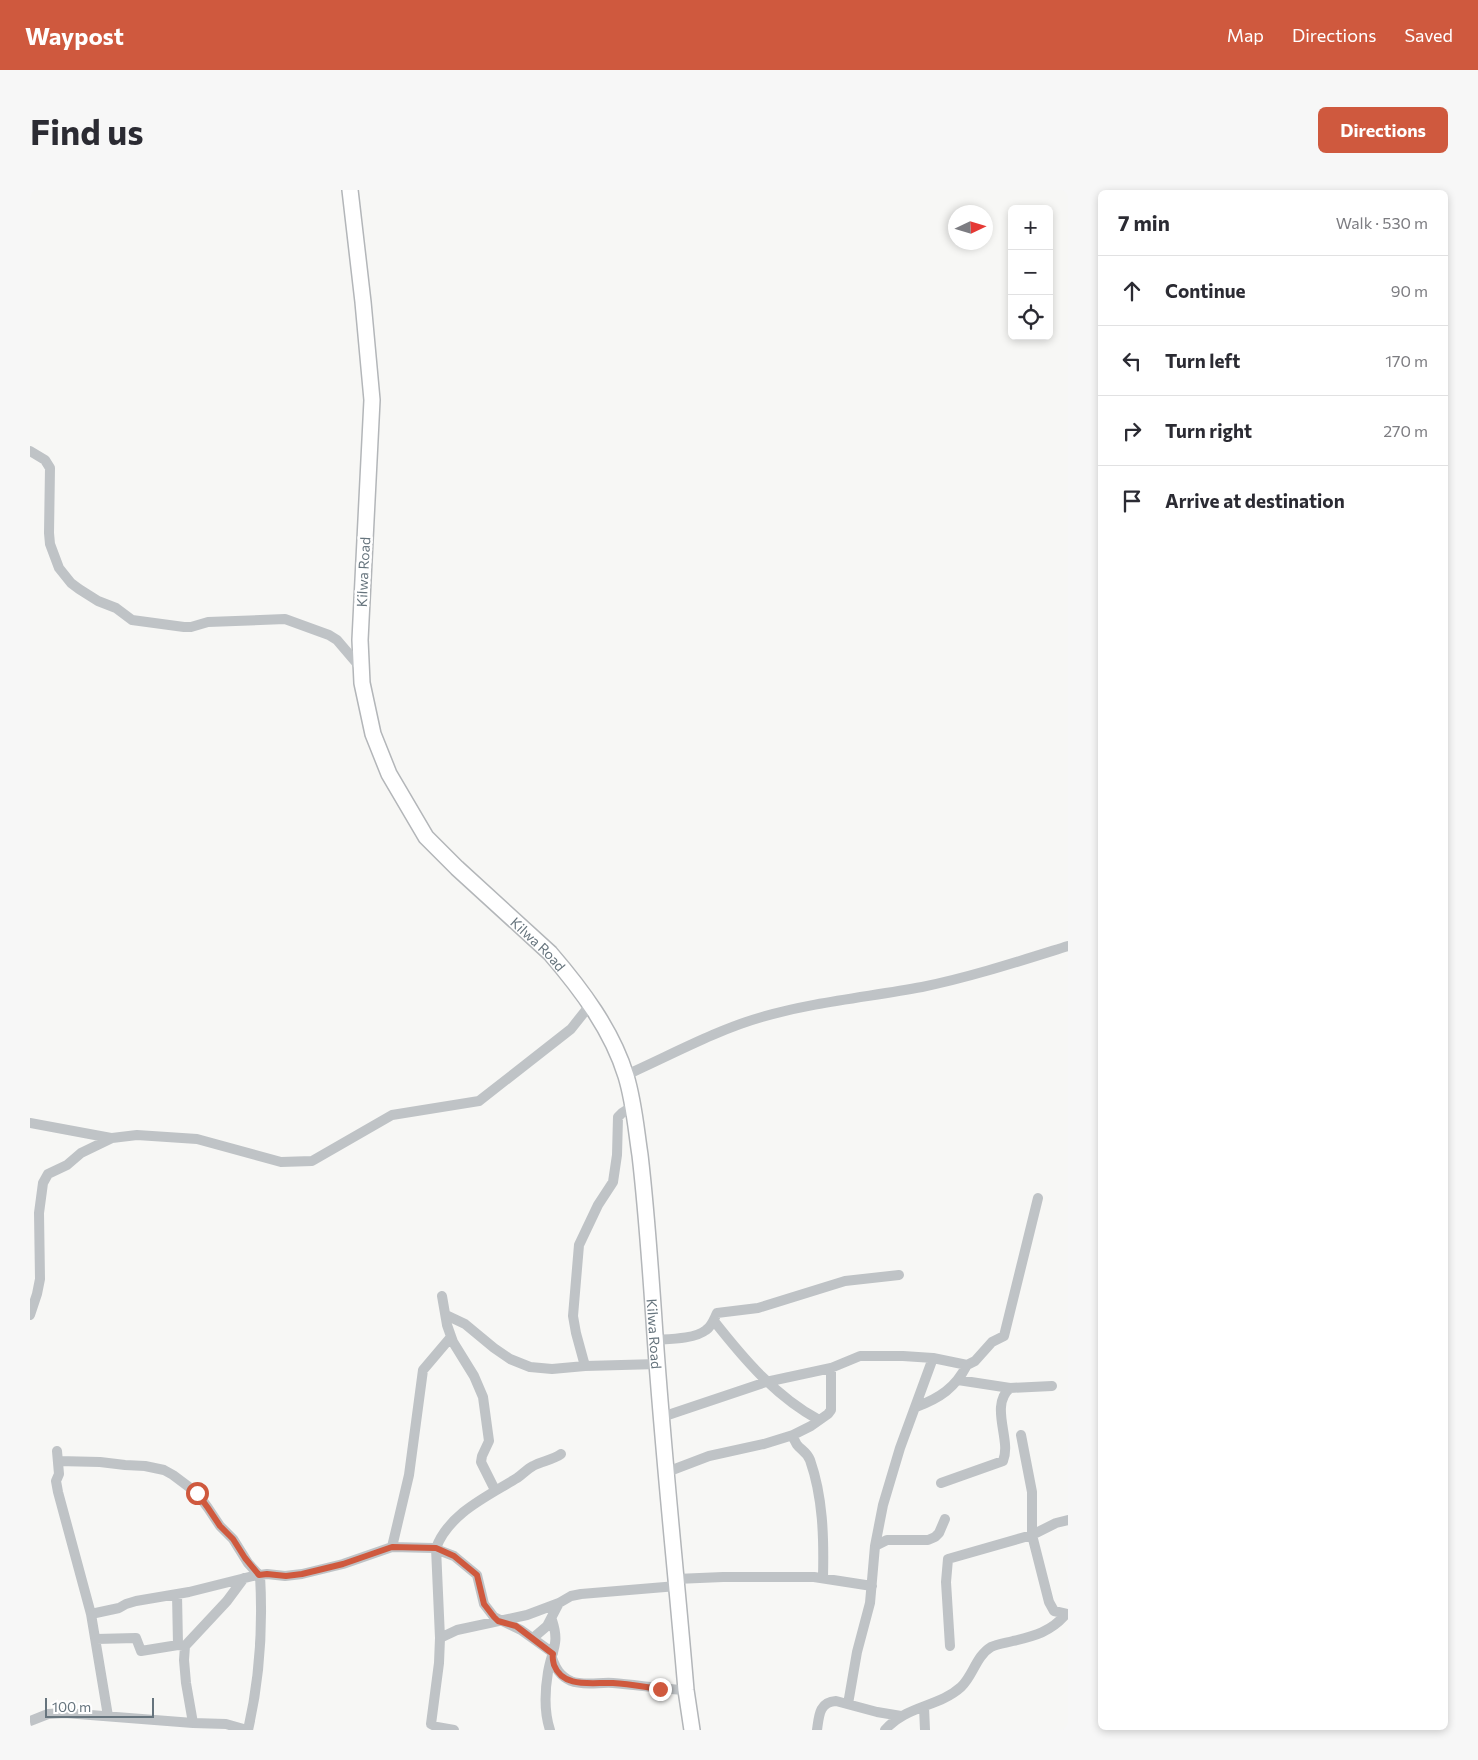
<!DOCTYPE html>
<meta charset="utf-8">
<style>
:root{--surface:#fff;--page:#f7f7f7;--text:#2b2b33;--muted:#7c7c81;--line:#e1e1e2;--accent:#cf593e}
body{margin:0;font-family:Commissioner,sans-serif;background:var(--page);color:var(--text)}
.controls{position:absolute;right:15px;top:15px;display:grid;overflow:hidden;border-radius:8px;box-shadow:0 2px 8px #0003}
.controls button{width:45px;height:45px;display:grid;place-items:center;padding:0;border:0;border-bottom:1px solid var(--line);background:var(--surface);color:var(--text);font:25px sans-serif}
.compass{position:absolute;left:918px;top:15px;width:45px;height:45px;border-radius:50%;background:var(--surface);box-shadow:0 2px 8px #0003;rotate:86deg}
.scale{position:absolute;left:15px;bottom:12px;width:109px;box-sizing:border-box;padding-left:5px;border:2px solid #66747d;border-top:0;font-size:14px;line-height:18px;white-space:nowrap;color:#66747d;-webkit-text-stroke:4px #fff;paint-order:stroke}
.stop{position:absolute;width:15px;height:15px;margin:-11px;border:4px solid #cf593e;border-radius:50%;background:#fff}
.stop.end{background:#cf593e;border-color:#fff;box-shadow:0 1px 5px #0008}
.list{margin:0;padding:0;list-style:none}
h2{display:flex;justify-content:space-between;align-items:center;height:65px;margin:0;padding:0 20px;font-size:21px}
h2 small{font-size:16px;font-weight:400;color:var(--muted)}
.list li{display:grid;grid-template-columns:32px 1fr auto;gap:15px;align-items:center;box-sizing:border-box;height:70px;padding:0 20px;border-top:1px solid var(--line)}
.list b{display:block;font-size:19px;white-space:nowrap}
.list em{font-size:16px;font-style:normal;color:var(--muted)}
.icon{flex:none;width:28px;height:28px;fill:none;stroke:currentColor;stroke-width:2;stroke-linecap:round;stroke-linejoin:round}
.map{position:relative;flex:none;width:1038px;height:1540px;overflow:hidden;border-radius:8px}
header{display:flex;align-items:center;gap:30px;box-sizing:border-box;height:70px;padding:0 25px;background:var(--accent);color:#fff}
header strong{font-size:24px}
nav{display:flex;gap:28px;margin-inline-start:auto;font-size:18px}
.intro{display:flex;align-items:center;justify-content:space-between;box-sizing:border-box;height:120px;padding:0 30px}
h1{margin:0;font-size:35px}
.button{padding:12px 22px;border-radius:8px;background:var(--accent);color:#fff;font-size:18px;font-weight:700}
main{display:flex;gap:30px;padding:0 30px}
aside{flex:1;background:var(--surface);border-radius:8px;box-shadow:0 2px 8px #0003}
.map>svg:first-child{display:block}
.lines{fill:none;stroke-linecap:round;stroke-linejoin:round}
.highway-casing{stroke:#b3b6b9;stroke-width:18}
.minor{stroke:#bfc3c6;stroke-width:10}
.highway{stroke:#fff;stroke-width:15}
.route{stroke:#cf593e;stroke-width:6}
.labels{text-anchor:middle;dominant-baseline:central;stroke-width:5;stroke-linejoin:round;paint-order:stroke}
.street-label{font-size:14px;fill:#66747d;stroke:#fff}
</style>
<header>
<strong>Waypost</strong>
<nav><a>Map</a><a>Directions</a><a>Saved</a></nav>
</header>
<div class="intro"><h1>Find us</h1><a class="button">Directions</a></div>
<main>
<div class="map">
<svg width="1038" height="1540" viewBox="0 0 1038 1540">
<rect width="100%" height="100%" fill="#f7f7f5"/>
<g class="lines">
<defs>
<g id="highway">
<path id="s1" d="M320,0L333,112L342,210L330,450L332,493L343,544L359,584L396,647L427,678L520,763C551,799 582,840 596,886C604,912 606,939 610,965C617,1025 621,1085 625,1145C633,1263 646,1381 656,1500L662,1540"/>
</g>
</defs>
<use href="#highway" class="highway-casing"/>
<path class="minor" d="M0,261L15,270L20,278L19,343L20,354L29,378L41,393L49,399L68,411L86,418L102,430L154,437H161L178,432L255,429L299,445L307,450L330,477
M596,885C639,866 686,840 732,827C784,812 838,807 892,797C941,787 990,771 1038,756
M0,933L81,948
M412,1106L417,1135L423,1152L444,1186L453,1207L459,1251L452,1266L451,1272L465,1300
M0,1125L7,1104L10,1089L9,1023L13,993L18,984L37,975L51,963L82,948L107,945L167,949L251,972L282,971L362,925L449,911L541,839L560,815
M416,1125L435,1134L464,1158L480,1169L500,1177L522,1179L555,1176L628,1174
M684,1131C714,1169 745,1206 789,1230
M625,1150C639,1149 665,1149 676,1140C682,1136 684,1129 687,1123L728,1118L815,1091L869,1085
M555,1176L546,1143L543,1126L549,1055L568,1015L583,992L587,965L588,927L592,923L603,916
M928,1190L980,1198L1022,1196
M886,1217C910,1208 925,1198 937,1175
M632,1227L736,1192L801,1178L830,1166H873L903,1168L937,1175L945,1171L962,1152L974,1146L1008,1008
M763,1245C766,1260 775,1258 780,1270C793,1307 794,1348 793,1387
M991,1245L1002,1302V1345L1019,1412L1024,1421L1038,1424
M27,1261L29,1284L26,1291L28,1302L61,1424L78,1526
M28,1271L70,1272L95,1275L115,1276L134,1280L143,1285L167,1303L178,1318L190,1336L203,1349L218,1373L229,1385
M637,1282L679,1266L734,1254L763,1245L781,1236L798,1224L801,1220V1178
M911,1293L973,1271C982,1250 959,1216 980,1198
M845,1356L857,1350H898L905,1347L909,1343L915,1329
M362,1357L379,1285L393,1180L421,1147
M646,1389L693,1387H784L842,1396
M147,1404L148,1455
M61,1424L89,1418L96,1414L106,1411L159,1402L223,1386L237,1384L255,1386L272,1384L313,1374L362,1357L403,1358L424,1366L447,1385L454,1414L464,1427L491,1440L523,1463
M410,1448L427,1440L497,1425L529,1413L541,1406L551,1404L647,1396
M503,1448L517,1436L529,1413
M66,1449L106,1448L111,1461L148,1455L155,1456
M920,1456L916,1392L918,1369L1002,1345L1026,1333L1038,1330
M522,1468C526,1479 530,1486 541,1491C553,1496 570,1492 583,1493C608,1495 631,1499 656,1500
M818,1514L827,1462L840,1413L845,1356L853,1315L870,1258L903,1168
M894,1517L895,1540
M0,1531L18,1524L35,1523L163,1533L196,1534L217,1540
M163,1533L156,1493L154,1470L155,1456L197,1411L214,1388
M218,1540C230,1488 233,1437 230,1385
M424,1540L407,1537L401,1534L409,1473L410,1448L406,1358C419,1323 458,1306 487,1288C493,1284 497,1279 503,1276C512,1271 523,1270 531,1264
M520,1540C514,1522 515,1500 518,1482C522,1459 530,1454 522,1430
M787,1540C789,1526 789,1512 806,1511L847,1522L871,1526
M855,1540C875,1516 909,1517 931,1497C943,1486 946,1466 961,1457C967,1454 975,1453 983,1451C1004,1446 1021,1442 1036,1424"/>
<use href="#highway" class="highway"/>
</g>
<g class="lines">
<path class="route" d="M167,1303L178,1318L190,1336L203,1349L215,1368L229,1385L237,1384L256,1386L272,1384L313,1374L362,1357L406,1358L424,1366L447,1385L454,1414L464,1427L468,1431L486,1436L523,1464C522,1468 523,1470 524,1475C533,1499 563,1492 583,1493C599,1494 615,1497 630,1499"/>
</g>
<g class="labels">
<g class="street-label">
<text transform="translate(333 382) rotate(-87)">Kilwa Road</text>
<text stroke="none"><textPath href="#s1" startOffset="818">Kilwa Road</textPath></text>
<text stroke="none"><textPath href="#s1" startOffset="1238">Kilwa Road</textPath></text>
</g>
</g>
</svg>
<div class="controls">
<button>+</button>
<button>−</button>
<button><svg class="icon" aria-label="locate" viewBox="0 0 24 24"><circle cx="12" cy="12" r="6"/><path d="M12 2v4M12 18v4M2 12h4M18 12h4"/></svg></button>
</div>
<svg class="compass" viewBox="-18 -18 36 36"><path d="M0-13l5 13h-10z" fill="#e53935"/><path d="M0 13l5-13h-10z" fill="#7c7c81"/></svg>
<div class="scale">100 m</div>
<div class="stop" style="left:167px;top:1303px"></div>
<div class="stop end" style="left:630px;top:1499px"></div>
</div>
<aside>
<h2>7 min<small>Walk · 530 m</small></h2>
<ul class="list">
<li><svg class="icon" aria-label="ahead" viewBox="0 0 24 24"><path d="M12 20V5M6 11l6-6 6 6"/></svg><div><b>Continue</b></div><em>90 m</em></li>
<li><svg class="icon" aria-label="left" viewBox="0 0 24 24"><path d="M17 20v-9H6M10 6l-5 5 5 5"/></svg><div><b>Turn left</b></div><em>170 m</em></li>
<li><svg class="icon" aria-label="right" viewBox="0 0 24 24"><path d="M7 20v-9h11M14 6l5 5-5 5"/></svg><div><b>Turn right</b></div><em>270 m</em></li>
<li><svg class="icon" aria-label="arrive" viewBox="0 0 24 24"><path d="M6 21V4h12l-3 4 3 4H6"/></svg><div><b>Arrive at destination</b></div></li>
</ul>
</aside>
</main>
